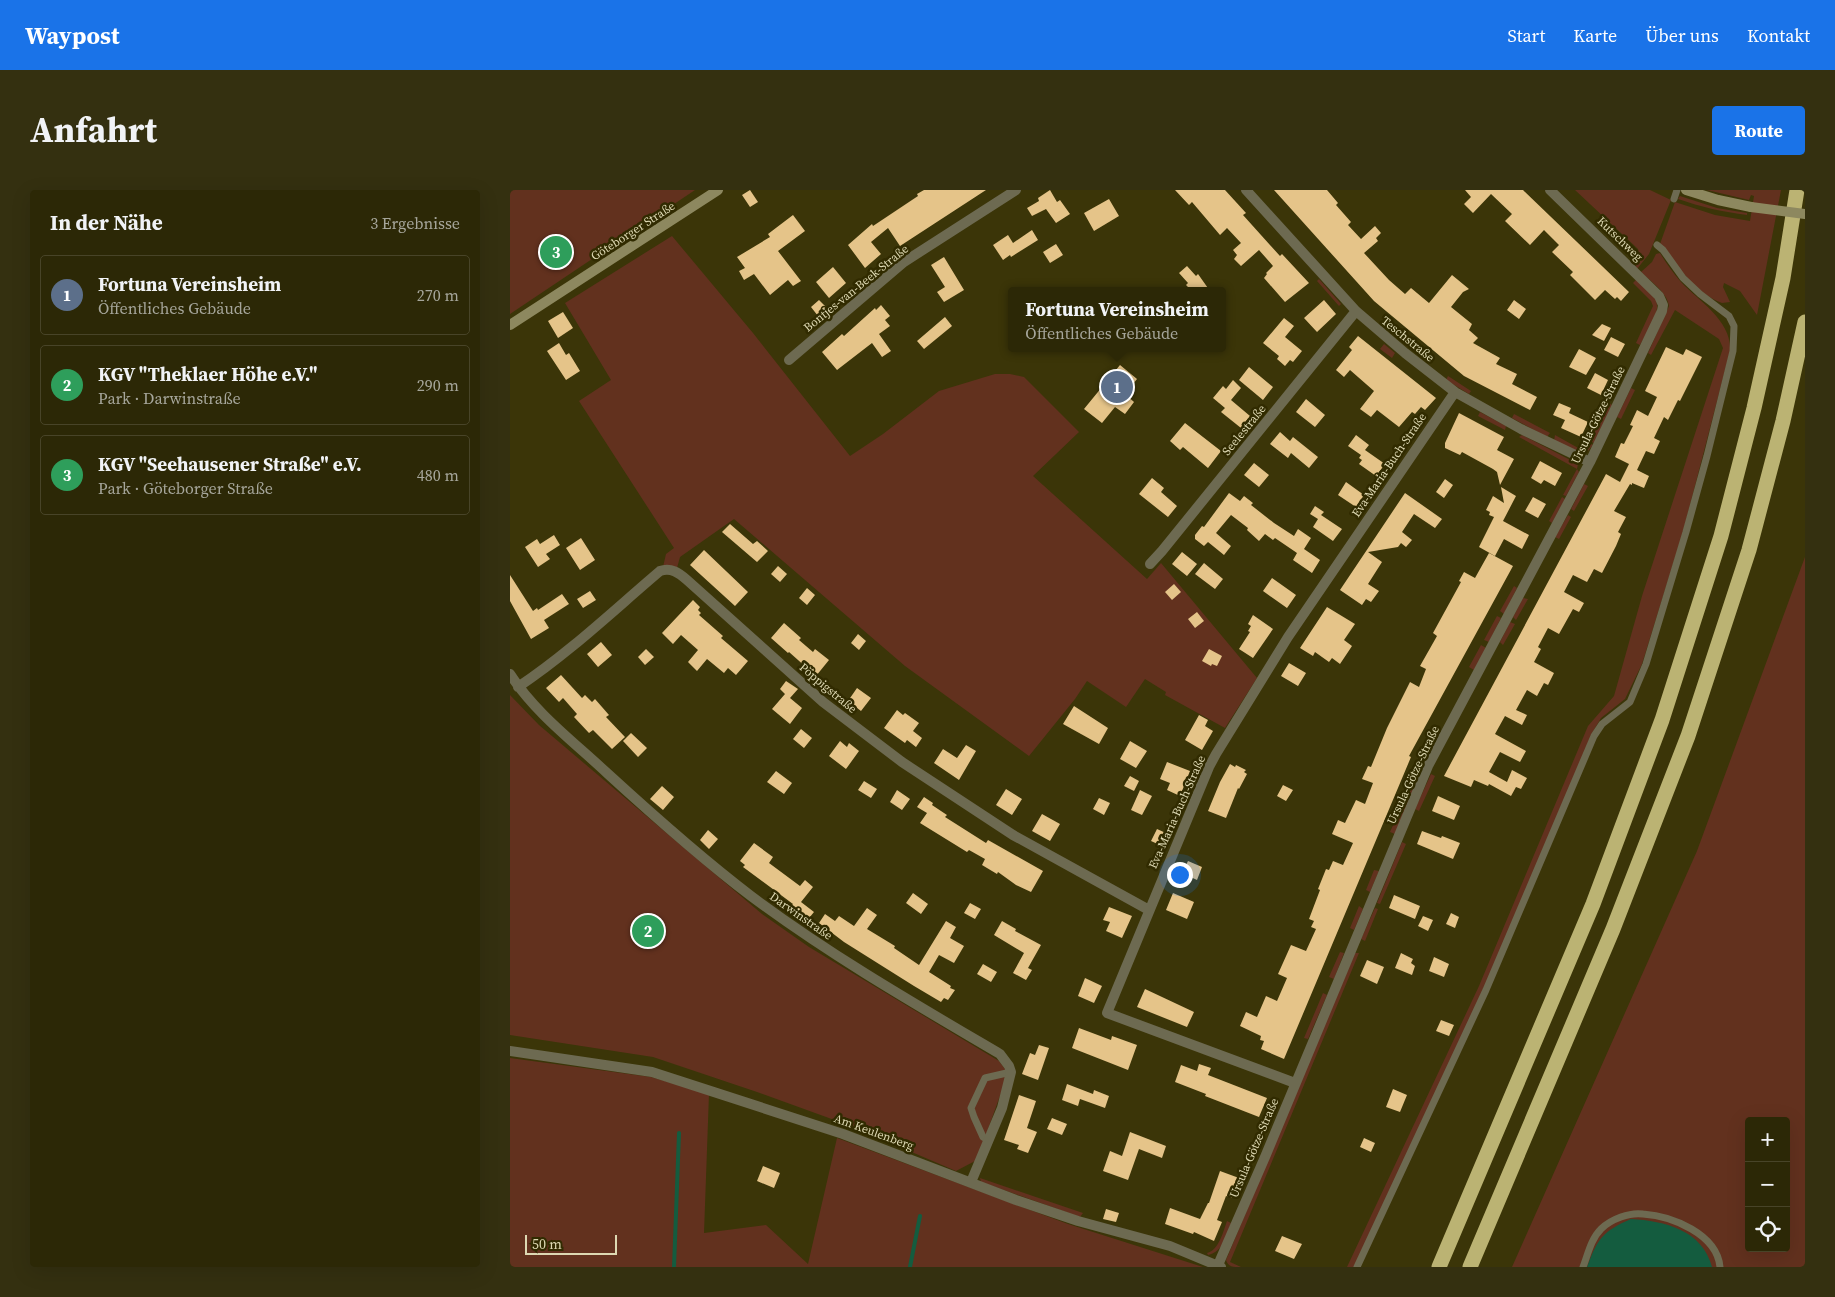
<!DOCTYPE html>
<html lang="de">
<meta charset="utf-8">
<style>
:root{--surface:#2c2806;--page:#343010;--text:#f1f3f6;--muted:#a6a69b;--line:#484428;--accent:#1a73e8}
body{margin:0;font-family:"Source Serif 4",serif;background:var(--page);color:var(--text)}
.controls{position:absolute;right:15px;bottom:15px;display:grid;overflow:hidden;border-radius:5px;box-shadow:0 5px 20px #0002}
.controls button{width:45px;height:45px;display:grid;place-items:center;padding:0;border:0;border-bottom:1px solid var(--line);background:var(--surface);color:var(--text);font:25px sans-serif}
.scale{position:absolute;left:15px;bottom:12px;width:92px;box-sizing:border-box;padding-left:5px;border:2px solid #ddd8b2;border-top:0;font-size:14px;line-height:18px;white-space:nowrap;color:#ddd8b2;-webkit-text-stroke:4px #312b00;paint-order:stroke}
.you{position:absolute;left:669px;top:684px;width:18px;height:18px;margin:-12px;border:4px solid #fff;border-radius:50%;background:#1a73e8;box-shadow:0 0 0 8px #1a73e833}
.badge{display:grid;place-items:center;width:32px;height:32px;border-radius:50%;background:var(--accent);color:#fff;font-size:16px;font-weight:700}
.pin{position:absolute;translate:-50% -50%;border:2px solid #fff;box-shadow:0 1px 5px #0006}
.popup{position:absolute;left:498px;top:97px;width:218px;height:65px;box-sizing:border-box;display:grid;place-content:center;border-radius:5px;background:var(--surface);filter:drop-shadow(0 1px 4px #0005);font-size:16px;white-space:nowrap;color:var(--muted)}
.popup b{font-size:19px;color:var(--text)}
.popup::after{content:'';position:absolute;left:50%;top:100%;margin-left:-10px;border:10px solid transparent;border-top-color:var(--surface)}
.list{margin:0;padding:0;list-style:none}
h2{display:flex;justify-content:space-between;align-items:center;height:65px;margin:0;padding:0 20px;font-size:21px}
h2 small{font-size:16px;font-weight:400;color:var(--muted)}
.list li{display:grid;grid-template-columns:32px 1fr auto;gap:15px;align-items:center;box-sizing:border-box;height:80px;margin:0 10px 10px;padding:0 10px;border:1px solid var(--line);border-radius:5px}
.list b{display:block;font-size:19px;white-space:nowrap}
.list p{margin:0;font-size:16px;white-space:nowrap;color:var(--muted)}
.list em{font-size:16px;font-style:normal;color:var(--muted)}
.icon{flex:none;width:28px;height:28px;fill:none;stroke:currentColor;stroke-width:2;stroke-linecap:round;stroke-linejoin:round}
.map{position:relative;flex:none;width:1295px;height:1077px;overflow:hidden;border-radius:5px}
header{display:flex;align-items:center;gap:30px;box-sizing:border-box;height:70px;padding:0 25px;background:var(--accent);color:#fff}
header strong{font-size:24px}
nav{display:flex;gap:28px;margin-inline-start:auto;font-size:18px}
.intro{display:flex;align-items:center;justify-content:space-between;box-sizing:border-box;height:120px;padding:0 30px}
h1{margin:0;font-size:35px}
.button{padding:12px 22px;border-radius:5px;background:var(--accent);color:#fff;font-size:18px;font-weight:700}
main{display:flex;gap:30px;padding:0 30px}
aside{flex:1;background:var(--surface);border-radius:5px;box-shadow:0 5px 20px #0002}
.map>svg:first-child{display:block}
.green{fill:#62311e;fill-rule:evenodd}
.water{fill:#145c3f}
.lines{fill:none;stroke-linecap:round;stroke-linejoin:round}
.stream{stroke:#145c3f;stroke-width:4}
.building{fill:#e5c489}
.lane{stroke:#6d6a51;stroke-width:7}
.street{stroke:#6d6a51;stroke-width:10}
.secondary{stroke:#8d885f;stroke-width:10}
.highway{stroke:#bbb373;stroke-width:15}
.secondary-bridge{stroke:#8d885f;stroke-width:10}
.labels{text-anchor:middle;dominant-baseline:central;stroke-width:5;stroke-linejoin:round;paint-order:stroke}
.street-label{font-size:12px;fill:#ddd8b2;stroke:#312b00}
</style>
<header>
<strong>Waypost</strong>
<nav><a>Start</a><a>Karte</a><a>Über uns</a><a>Kontakt</a></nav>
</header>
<div class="intro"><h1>Anfahrt</h1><a class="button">Route</a></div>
<main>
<aside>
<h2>In der Nähe<small>3 Ergebnisse</small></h2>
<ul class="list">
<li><span class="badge" style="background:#5c6f8a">1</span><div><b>Fortuna Vereinsheim</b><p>Öffentliches Gebäude</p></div><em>270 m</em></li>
<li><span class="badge" style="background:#2e9e5b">2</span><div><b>KGV &quot;Theklaer Höhe e.V.&quot;</b><p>Park · Darwinstraße</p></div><em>290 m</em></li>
<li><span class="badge" style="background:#2e9e5b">3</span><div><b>KGV &quot;Seehausener Straße&quot; e.V.</b><p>Park · Göteborger Straße</p></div><em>480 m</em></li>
</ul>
</aside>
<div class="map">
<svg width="1295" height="1077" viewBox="0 0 1295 1077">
<rect width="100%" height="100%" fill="#3b3508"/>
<path class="green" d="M0,0H185L0,124Z
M1065,0H1140L1161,10L1139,64L1127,79L1125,77L1130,69L1128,59Z
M1197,0H1271L1247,125L1230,101L1214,93L1213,97L1220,112L1212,113C1185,103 1167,76 1150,54L1165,12L1205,25L1240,31L1244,6L1241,5L1239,10Z
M1170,6L1207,18L1237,23V25C1213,22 1191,17 1168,9Z
M162,46L243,143L340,266L373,244L429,201L485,184H500L514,187L569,242L523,286L637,389L651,373L747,488L715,538L655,505L656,502L635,489L616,517L577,491L565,509L519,566L395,476L224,329L170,367L167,378L153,377L156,364L164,358L69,211L101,190L55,113Z
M1150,63C1156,73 1163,83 1171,92C1190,112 1222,131 1220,161L1173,342L1132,474L1115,509L1091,528L1081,545L1045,634L974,798L844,1077H837L969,796L1078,536L1104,506L1132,406L1213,158L1209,149L1165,120L1141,165L1138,163L1159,116C1157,102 1141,92 1131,82L1142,72L1146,64Z
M809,89L831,114L829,116L807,91Z
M1127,89C1132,94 1140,100 1144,106C1154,122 1137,142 1130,155L1126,153L1143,116L1141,111L1123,93Z
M874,154L885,163L882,168L870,159Z
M938,186L961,201L959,204L936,190Z
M1121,198L1125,200L1111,229L1107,227Z
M1098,212L1102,215L1084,253L1080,251Z
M970,222L996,236L995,240L968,226Z
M1004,224L1040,243L1037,247L1002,228Z
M1012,245L1068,274L1067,279L1069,282L1056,306L1053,305L1067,279L1009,247Z
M1045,245L1070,259H1073L1079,253L1083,255L1078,261L1072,263L1044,251Z
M1074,294L1078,296L1064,321L1061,319Z
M1052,307L1055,309L1042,333L1039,331Z
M1058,325L1061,327L1049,349L1045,347Z
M1295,367V1077H1002L1187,661ZM1239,931H1276V1058H1239Z
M1004,396L1007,398L994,424L990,421Z
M1013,408L1018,409L1006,430L1003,427Z
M987,426L991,428L979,452L974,450Z
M1000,432L1005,434L993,455L990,452Z
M971,455L976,458L964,480L959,477Z
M0,505L29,535L252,724L299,757L489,871L495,879L496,889L473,953L465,971L446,981L341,936L247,902L143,867L0,845Z
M912,572L916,573L885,644L880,642Z
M921,584L925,586L909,621L905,619Z
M892,652L896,654L870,714L867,713Z
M864,680L869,681L860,702L856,700Z
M849,716L853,719L844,740L840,738Z
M865,718L868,719L855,751L851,749Z
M830,762L834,763L824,789L819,787Z
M845,763H849L720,1072L731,1077C723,1077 718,1077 716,1070Z
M813,803L817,805L798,849L794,848Z
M0,868L141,887L199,904L194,1043L256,1035L298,1074L327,948L558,1034L693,1077H0Z
M470,988L573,1023L570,1027L471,992Z
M717,1031L721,1033C716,1046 713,1062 698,1065L697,1063C709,1060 713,1042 717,1031Z"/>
<path class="water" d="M1121,1029C1155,1031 1192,1040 1202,1077H1077C1087,1049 1093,1041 1121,1029Z"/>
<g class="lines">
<path class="stream" d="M164,1077L169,943
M400,1077L410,1026"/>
</g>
<path class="building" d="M240,0L248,12L240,17L232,5Z
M414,0H476L390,56L378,38L361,52L371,64L355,78L338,55L362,34L363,36L408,6L407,4Z
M540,0L547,12L550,10L560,24L546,33L536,19L522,26L517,18L529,11L528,8Z
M665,0H715L736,23L733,25L770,66L772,64L799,93L775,112L754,88L757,84L756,83L763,76L749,60L731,76L724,69L727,65L723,60L731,53L717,38L710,45L682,12L679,15Z
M764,0H817L828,13L826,15L841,32L838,35L851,49L865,36L871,43L866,48L868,51L854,63L879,90L895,104L901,98L919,113L942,85L959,99L953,102L941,117L962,134L959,140L968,148L963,153L990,168L986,174L1007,184L1002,194L1027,207L1020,220L954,186L864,111Z
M955,0H1013L1119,102L1111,111L1107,107L1105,109L1095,100L1085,110L1060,85L1063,82L1042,62L1049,55L1034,40L1020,55L995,31L1002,24L981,4L963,23L954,14L961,7Z
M599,9L609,26L584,41L574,23Z
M283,25L295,41L268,61L291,91L283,96L278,90L260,105L244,84L234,90L229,81L235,78L227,67L260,47L258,44Z
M522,40L528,50L501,67L500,65L493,70L483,55L498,45L503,53Z
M546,54L553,65L540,73L533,62Z
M434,67L454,100L434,112L427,102L435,97L421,75Z
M677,76L686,86L688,84L700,101H682L676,95L678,93L669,83Z
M323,77L336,93L319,108L306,92Z
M309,110L317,118L308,126L301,117Z
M814,110L826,124L807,142L794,128Z
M1004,110L1016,119L1009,129L997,120Z
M371,115L380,126L375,130L380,136L369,144L381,161L372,167L362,153L327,180L312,162L332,144L334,146L365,118L366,120Z
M53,122L63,138L48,148L38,131Z
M435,127L442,136L414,159L407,151Z
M774,128L784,136L775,147L792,161L783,172L780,170L775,176L767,169L769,166L753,153Z
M1092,134L1101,138L1094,151L1082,145Z
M848,146L926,208L915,220L911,217L905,224L902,222L889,237L867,220L861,227L850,219L864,201L840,180L834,187L826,180L842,160L839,157Z
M1101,147L1115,154L1108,167L1094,160Z
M49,153L56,165L59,163L70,181L56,190L37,161Z
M1156,157L1173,165L1176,159L1192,167L1170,211L1168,210L1158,230L1154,227L1144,248L1150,251L1144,264L1136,261L1127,280L1139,286L1134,298L1122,293V295L1120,294L1104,321L1116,327L1108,342L1111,344L1106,356L1092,383L1084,379L1077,392L1063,385L1054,402L1074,413L1069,422L1063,419L1049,444L1038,438L1028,457L1031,459L1024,472L1044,483L1038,495L1034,493L1027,506L1017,500L1006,520L1017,525L1012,535L995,526L985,544L1016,561L1010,572L990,562L979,582L997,592L1002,580L1017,588L1011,599L1006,597L1001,606L979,594L978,596L964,590L961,597L934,586L1096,284L1110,292L1119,274L1105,267L1111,253L1114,254L1123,236L1120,235L1127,220L1138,226L1147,207L1135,201Z
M1069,159L1086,168L1076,185L1059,177Z
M610,175L627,189L615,204L624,212L615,224L605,217L592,233L574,219Z
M739,177L763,197L753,210L729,190Z
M1085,183L1098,190L1091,205L1077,198Z
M723,190L731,198L721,210L740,226L731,238L711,222L715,218L703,208L713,196L716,199Z
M796,209L815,225L805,237L786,222Z
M1049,213L1061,218L1059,223L1078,232L1071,247L1051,238L1055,230L1043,225Z
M949,223L994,247L987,260L1004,269L990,295L987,282L983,279L952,262L950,265L935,258V253Z
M675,233L711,261L698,278L673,257L670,260L660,251Z
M770,242L780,251L783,247L808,267L799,278L781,263L778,268L760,254Z
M846,245L859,255L855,260L875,274L866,286L849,274L852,270L849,268L851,265L838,256Z
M1030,271L1052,283L1045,296L1034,290L1031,294L1021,288Z
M744,273L759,285L749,297L734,285Z
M642,288L654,298L651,302L667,316L658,327L629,304Z
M935,289L943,295L934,308L926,302Z
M836,292L854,305L846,317L828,305Z
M991,297L1006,306L993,331L1019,345L1012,359L994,349L985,366L969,357L984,327L979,325L980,322L976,320L983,306L994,313Z
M719,303L730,311L734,306L743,313L741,315L764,333L784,346L788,339L801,348L794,359L810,370L802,383L783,370L787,363L765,348L763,350L755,344L749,351L737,340L738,338L721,325L706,343L721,356L714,365L698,352L694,356L685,349V345L692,336L694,337Z
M895,303L932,329L925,338L904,324L892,342L902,350L896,357L891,353L888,357L858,362L872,372L858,394L869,401L861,412L856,409L852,415L830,400Z
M1023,307L1036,314L1028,328L1015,321Z
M805,316L814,322L811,325L832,339L823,351L803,337L808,329L800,324Z
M220,334L243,354L247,351L258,361L247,372L212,342Z
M44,345L50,355L36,364L40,369L28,377L15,357L27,349L30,354Z
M71,348L85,370L70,380L56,358Z
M194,360L238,402L225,416L180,375Z
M672,362L687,374L677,386L662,374Z
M979,363L1003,376L899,566L901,567L774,869L751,859L754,851L750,850L751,846L730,836L736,822L747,827L756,806L767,811L777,788L768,784L781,755L796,761L806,739L801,737L804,731L799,729L810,700L808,699L816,679L819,680L823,671L833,675L843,653L822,644L828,630L835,633L846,610L855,614L863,593L852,589L858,576L861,577L877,538L900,492L909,497L916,479L910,476L927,446L923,443L951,392L949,391L954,382L965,388Z
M694,373L713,389L705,399L685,384Z
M268,376L277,384L270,392L261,384Z
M0,385L23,421L27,418L28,420L52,404L59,414L34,430L39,438L21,449L0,411Z
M762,388L786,405L777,418L753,401Z
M664,394L671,402L662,410L655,402Z
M297,398L305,405L297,415L289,408Z
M80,401L86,410L73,418L67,409Z
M183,410L190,417L188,420L191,423L189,425L213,446L211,448L238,471L226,485L218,478L214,483L197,469L187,481L178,472L188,460L171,445L163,454L152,443Z
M817,417L845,434L834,450L842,456L830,474L822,468L819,472L805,462L803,466L790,458Z
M687,422L694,431L685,438L678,429Z
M743,425L763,439L743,468L729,459L740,442L738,441L741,436L738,434Z
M274,433L291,448L289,450L303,462L305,459L319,470L306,486L279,462L278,463L261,448Z
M348,444L356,451L349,460L341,453Z
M91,452L102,465L88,477L77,464Z
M136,459L144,467L135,475L128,467Z
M699,459L712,466L707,476L702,474L701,476L692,471Z
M779,473L796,483L788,496L771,486Z
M51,485L72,508L75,505L82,512L85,509L99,525L96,527L115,547L102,559L83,540L79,543L64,527L67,524L53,508L49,512L36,498Z
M276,491L288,499L280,508L292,518L280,534L262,519L275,504L270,499Z
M347,498L361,508L351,521L338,511Z
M564,516L598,538L589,554L553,534Z
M387,520L393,525L395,523L409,533L403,541L412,548L406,557L397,550L395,553L374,538Z
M689,525L698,530L695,536L703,541L692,560L675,550Z
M291,539L302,548L294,558L283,549Z
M121,543L137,558L128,567L113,551Z
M330,551L337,557L339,553L349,561L336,579L319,566Z
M620,551L637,561L626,578L610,569Z
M456,555L466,561L449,590L424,573L433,559L447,568Z
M657,572L680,581L670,606L657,600L660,593L650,589Z
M720,574L725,577L726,575L736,580L734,582L737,584L729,599L728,598L716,628L698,621L710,592Z
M266,581L282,593L274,604L257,592Z
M620,586L629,591L624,601L614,596Z
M354,591L367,599L361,608L348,600Z
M773,595L783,600L776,611L767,606Z
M152,596L164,607L153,620L140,609Z
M496,599L512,609L502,625L486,615Z
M387,600L400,609L392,620L380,612Z
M630,600L642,606L632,625L621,620Z
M928,606L950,616L944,630L922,621Z
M414,607L423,613L422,615L437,625L435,627L476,653L478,650L533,681L521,702L506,695L488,682L487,684L472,675L475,669L459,660L457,662L410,633L417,623L407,617Z
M589,608L600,613L594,625L583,619Z
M532,624L550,634L540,651L522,641Z
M647,639L658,644L652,656L641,651Z
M198,640L208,649L199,659L190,650Z
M912,641L931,648L932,646L950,653L943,669L907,654Z
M244,653L263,667L259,673L290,696L295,690L303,697L291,712L304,722L295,733L278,720L283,714L233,677L235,675L230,671Z
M678,671L692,677L687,690L672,683Z
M403,703L418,714L411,724L396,713Z
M663,703L684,712L677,729L656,720Z
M884,705L910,716L905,729L879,718Z
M460,713L471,719L465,729L454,723Z
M599,717L622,726L612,748L596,741L600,732L593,730Z
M357,718L367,725L357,739L385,756L384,758L409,775L436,731L446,737L440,748L454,756L444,773L429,765L419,782L441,796L440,798L445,800L438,810L434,808L431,812L404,796L334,752L309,733L315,724L325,731L329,726L344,736Z
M941,723L949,727L945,738L936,734Z
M913,726L923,730L918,741L908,736Z
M492,731L506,739L505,741L531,755L518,778L522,780L516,790L503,783L514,763L484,745Z
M891,763L903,769L901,773L905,776L902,785L885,778Z
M924,767L939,774L934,787L919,781Z
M857,770L874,777L867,794L850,786Z
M473,774L487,782L481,792L467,784Z
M575,788L592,796L584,813L568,806Z
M635,799L684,822L677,837L627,817Z
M931,830L944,835L939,846L926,841Z
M569,838L601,850L602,846L627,855L618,880L562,858Z
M529,855L539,858L528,890L512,884L520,863L525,865Z
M689,874L701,878L698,885L757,908L749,927L695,906L696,904L665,892L671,875L687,881Z
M557,894L583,904L584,900L599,906L595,918L570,909L568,916L552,910Z
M883,899L897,905L890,922L876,917Z
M509,905L526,911L517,938L527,942L518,963L507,959L509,955L494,950Z
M542,928L557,934L552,945L537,939Z
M620,942L656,956L652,968L629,959L618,990L593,981L600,961L612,966Z
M854,948L865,953L861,962L850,957Z
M253,976L270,983L264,998L247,991Z
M710,981L729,988L722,1008L716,1006L707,1030L712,1032L704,1051L684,1042L683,1044L655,1034L660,1018L690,1029L698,1013H699Z
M596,1019L609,1023L606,1032L593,1029Z
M772,1046L792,1054L784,1069L765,1061Z"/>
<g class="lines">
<path class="lane" d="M1164,9L1167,0
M479,950L473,947L464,927L461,918L475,888L501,882
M847,1077L976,800L1084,546L1092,534L1120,512L1136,474L1176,342L1197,266L1223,161L1224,136L1219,126L1190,104L1173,88L1153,60L1147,55
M1073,1077C1078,1064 1081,1049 1091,1039C1101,1029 1120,1022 1133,1024C1162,1026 1207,1044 1210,1077"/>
<path class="street" d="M736,0L846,121L895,163L945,202L1011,239L1080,272
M279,170L394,72L506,0
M640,374L652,361L846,121
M0,484C25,523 64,552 97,583C144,626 191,668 241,706C320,765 405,814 490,864L499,876L501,882L492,918L461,992
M8,497C59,463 104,420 150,381C161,377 169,383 177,390L313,512L392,572L503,645L639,720
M0,861L142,882L333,944L506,1010L568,1031L660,1056L711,1077
M785,893L597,823L699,577L706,564L778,447L945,202
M708,1075L755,967L918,576L1080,272L1152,121L1153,115L1149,106L1040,0"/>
<path class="secondary" d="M1176,0L1208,10L1241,17
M0,135L208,0"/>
<path class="highway" d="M929,1077L1083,714L1152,530L1211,346L1244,218L1273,88L1287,0
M960,1077L1103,739L1178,546L1239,360L1273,231L1295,132"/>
<path class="secondary-bridge" d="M1241,17L1295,24"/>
</g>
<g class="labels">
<g class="street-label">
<text transform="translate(123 41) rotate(-33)">Göteborger Straße</text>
<text transform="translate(1110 49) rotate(44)">Kutschweg</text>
<text transform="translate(346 98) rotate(-39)">Bontjes-van-Beek-Straße</text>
<text transform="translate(898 149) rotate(39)">Teschstraße</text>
<text transform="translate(1088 225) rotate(-64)">Ursula-Götze-Straße</text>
<text transform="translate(734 240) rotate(-51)">Seelestraße</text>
<text transform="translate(879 275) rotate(-56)">Eva-Maria-Buch-Straße</text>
<text transform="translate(318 498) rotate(40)">Pöppigstraße</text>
<text transform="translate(903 585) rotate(-65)">Ursula-Götze-Straße</text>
<text transform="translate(667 622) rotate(-66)">Eva-Maria-Buch-Straße</text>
<text transform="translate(291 726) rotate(35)">Darwinstraße</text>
<text transform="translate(364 942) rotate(20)">Am Keulenberg</text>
<text transform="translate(744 958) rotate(-67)">Ursula-Götze-Straße</text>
</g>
</g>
</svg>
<div class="controls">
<button>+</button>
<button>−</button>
<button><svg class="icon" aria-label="locate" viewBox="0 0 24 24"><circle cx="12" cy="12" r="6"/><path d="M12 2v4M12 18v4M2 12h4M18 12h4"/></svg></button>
</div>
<div class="scale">50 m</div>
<div class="you"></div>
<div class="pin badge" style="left:607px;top:197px;background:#5c6f8a">1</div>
<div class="popup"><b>Fortuna Vereinsheim</b>Öffentliches Gebäude</div>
<div class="pin badge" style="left:138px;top:741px;background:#2e9e5b">2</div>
<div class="pin badge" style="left:46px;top:62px;background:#2e9e5b">3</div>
</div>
</main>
